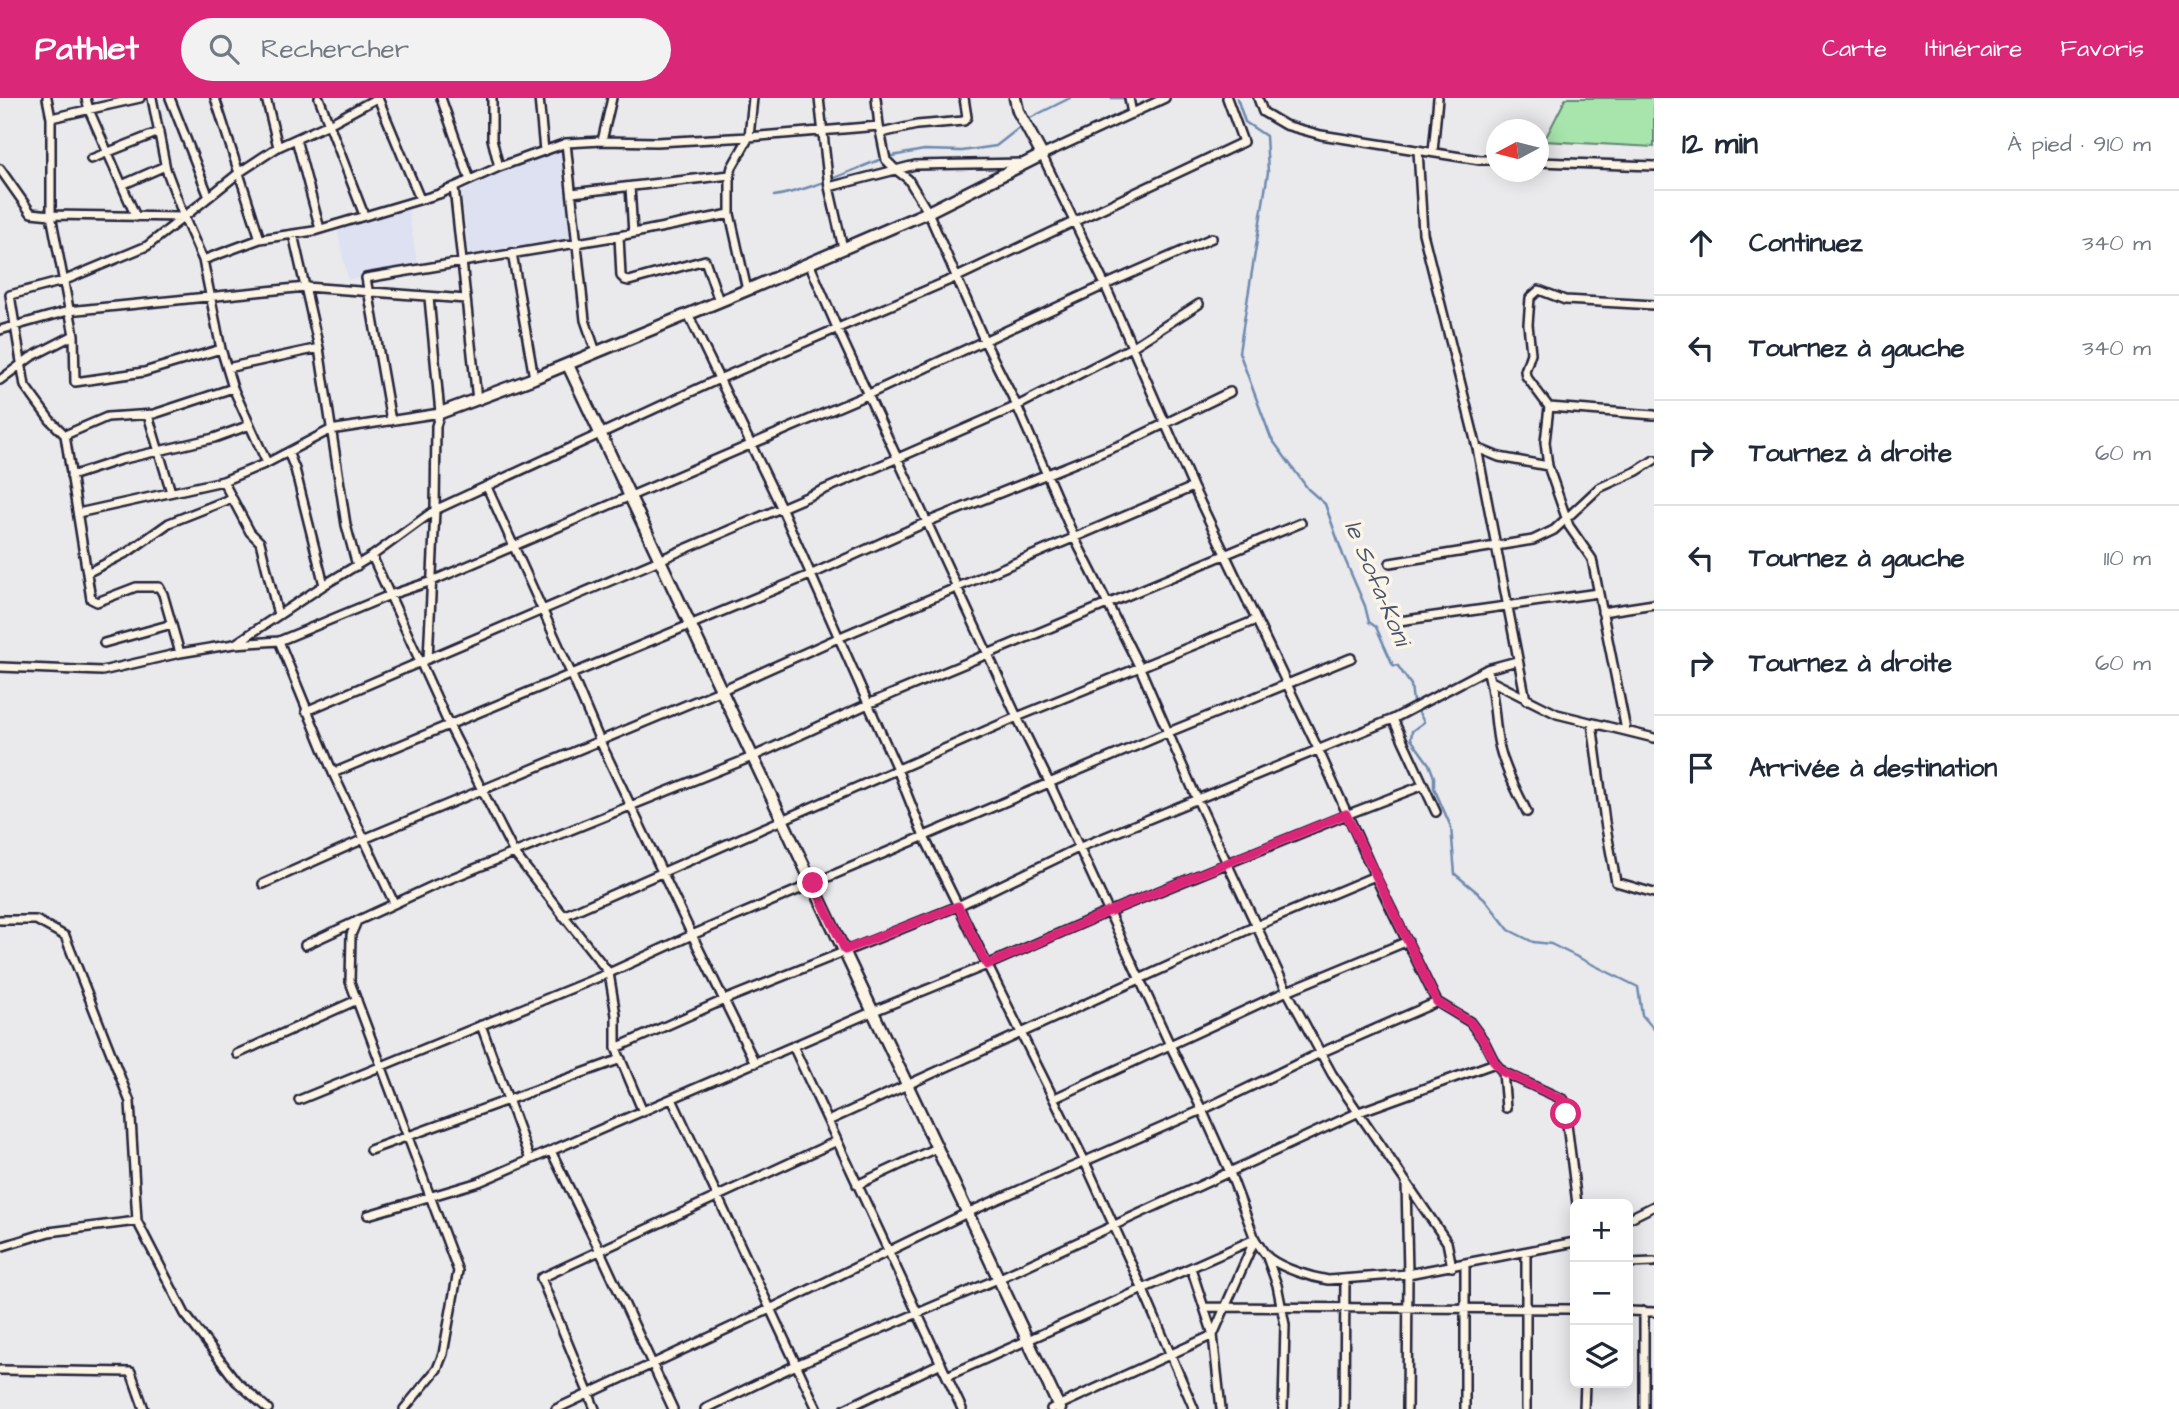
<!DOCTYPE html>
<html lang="fr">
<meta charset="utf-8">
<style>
:root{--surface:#fff;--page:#f2f2f3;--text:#1f2937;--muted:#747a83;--line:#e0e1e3;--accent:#db2777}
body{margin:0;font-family:"Architects Daughter",sans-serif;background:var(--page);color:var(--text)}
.controls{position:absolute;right:21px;bottom:21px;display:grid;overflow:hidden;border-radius:10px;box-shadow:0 4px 18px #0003}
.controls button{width:63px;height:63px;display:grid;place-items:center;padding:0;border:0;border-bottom:2px solid var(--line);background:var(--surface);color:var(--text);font:35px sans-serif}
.compass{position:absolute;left:1486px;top:21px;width:63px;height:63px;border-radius:50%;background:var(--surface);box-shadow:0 4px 18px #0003;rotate:263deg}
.stop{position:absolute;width:21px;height:21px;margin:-16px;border:5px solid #db2777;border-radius:50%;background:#fff}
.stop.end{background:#db2777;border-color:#fff;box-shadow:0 2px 7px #0008}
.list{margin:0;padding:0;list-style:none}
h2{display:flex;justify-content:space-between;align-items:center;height:91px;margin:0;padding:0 28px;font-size:30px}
h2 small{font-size:23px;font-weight:400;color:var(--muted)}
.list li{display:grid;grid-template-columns:46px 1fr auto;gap:21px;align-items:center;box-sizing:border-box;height:105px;padding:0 28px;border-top:2px solid var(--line)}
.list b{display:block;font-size:26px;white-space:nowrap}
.list em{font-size:23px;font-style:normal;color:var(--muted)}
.icon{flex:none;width:38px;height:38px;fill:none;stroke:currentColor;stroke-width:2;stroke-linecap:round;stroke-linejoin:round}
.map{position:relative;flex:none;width:1654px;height:1311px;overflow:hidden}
header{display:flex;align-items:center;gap:42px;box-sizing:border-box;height:98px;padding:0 35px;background:var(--accent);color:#fff}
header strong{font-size:33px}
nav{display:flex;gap:38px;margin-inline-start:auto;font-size:24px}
.search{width:490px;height:63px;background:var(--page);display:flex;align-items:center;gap:18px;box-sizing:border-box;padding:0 24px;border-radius:38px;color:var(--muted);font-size:26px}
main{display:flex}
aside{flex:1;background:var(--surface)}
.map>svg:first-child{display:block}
.built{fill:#dde1f1}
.green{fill:#a7e5ac;stroke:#648474;stroke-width:2}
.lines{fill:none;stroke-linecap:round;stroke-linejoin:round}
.stream{stroke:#6e8aaf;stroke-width:2.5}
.street-casing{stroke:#22223b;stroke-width:12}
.secondary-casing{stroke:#22223b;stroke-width:15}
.street{stroke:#fcf5e5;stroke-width:7}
.secondary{stroke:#fcf5e5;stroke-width:10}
.route{stroke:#db2777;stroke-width:9}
.labels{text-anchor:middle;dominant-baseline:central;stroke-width:7;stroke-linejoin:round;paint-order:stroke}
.water-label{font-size:24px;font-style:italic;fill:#485675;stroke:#fcf5e5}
</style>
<header>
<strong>Pathlet</strong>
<div class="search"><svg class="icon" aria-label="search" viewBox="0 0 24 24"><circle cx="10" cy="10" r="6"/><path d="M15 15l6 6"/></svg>Rechercher</div>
<nav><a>Carte</a><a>Itinéraire</a><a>Favoris</a></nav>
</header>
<main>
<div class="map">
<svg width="1654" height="1311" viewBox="0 0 1654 1311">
<rect width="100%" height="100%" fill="#eae9ec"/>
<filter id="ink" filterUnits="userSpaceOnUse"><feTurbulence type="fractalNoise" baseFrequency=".0143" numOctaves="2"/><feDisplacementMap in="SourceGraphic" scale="14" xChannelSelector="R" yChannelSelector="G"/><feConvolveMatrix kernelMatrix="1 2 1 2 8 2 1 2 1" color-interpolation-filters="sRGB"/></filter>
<g filter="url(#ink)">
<path class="built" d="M561,50L565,76L562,77L571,140L469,156L462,95L504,70Z
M407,106L418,168L348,182L337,130Z"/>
<path class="green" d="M1566,0H1654V49L1544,43Z"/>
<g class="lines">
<path class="stream" d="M1111,0H1124
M1237,0L1245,24L1266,38L1268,74L1239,254L1271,340L1308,391L1325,406L1343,457L1365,508L1369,524L1376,529L1393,567L1398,568L1411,587L1413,604L1424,624L1412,633L1411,641L1429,666L1434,679V690L1451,729L1455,776L1484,800L1509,832L1533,844L1551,846L1638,889L1642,917L1654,931
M1028,21L1070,0
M892,58L924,52L962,53L996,48L1019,30
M774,98C810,92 845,75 879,62"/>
<defs>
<path id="street" d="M86,0L89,12L136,119
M152,0L166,71L184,119L203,162L221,251L233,290L267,365
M170,0L209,99
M215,0L260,141
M266,0L278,49
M319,0L364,117
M378,0L420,101
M441,0L470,82
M492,0V41L499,69
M539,0L544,53
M819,0L829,89L843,150
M876,0L879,28L886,62L896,72L908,81L928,114L984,242L1017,308L1075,441L1140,570L1197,701L1287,893L1332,976L1447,1144L1452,1169
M1129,0L1132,16
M1165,0L1042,57L1105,187L1193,389L1319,653L1375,778L1437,904L1470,924L1484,943L1495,965L1503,974L1564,1002L1577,1106
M1258,0L1263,14L1285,27L1321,37L1480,62H1496
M51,20L140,0
M881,35L917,27L964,23L967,19L964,0
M296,41L320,131
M602,43L612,0
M566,45L585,222L596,254
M1418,52L1423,135L1477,350L1526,602
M1433,54L1438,0
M91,61L159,34
M1538,64L1654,68
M0,71L31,115L51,117L184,119L240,74L278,49L329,26L377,0
M122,87L165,68
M454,89L477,302
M630,89L633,135
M829,89L915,67L1025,65
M572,95L730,77
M293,136L319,250L346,427L357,468
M619,138L621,178L625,182L629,183L705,162L719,203
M512,155L534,280
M203,162L260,141L314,133L439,96L499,69L566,45L602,43L657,44L749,39L879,28
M809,165L838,232L1017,619L1049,684L1170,947L1202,1012L1229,1072L1255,1141L1213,1237L1051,1311
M747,192L730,116V77L732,69L749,39L753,0
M688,216L781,409L897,671L924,739L1085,1064L1143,1192L1194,1311
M0,232L68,213L306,189L466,201
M74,237L75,284L144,274L221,251
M227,270L319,250
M0,282L31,259L74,237L51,117V20L47,0
M1549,309L1654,317
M148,317L171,394
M391,323L366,180L619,138L730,116
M65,337L107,319L154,316L233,290
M1477,350L1499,359L1548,368
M288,354L295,371L324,487
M71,378L120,362L214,340L250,327
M223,383L250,434L260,444L278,517
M487,389L571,575L600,643L692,837L755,965
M78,415L223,383L267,365L330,332L440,315
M372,458L449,627L514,755L609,875L616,917V950L643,1014
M1390,465L1533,442L1554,432L1599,390L1637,373L1654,362
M87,475L128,454L169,425L232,400
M1602,514L1654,506
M1392,524L1598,495
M279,543L333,675L394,805
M104,545L172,526
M235,546L324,487L372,458L435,412L719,281L957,179L1243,44L1227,0
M180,555L163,496L159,489H136L97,504L91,501L65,337L50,322L25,288L10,197L63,183L147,148L184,119
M428,561L435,412L436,328L440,315L429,200
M0,569L102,573L180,555L234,546L279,543L390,497L432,483L869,296L1105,187L1212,140
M1487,571C1494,594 1494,618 1498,642C1503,668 1516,691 1527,714
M1491,583L1557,616L1654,640
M306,613L898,360L1017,308L1132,249L1199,206
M1393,621L1436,714
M1592,625L1605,724L1616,784L1654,795
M1626,632L1592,461L1569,428L1548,368L1545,344L1549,309L1526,278L1525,273L1531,255L1528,226L1530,200L1539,192L1565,202L1654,207
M333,675L810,477L927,424L1125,345L1230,294
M263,786L364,741L722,592L838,540L1193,389
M563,818L1017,619L1256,522
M0,822H36L65,838L130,1004L137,1123L185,1216L236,1283L268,1311
M357,823L351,837L350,884L458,1173L443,1256L437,1271L404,1311
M305,847L437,786L752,659L868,606L1301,425
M481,927L530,1062
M793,948L962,1311
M616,950L724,902L958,808L1078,750L1393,621L1487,571L1517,563
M237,956L357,902
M1503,974L1506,1010
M1055,1000L1287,893L1408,843
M672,1001L817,1311
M299,1002L609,875L692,837L1169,634L1351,560
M828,1023L1256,828L1375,778
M370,1052L621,961
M551,1053L600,1153L673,1311
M1406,1084L1408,1176L1407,1311
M857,1087L938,1049
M368,1117L479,1084L874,913L987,867L1108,814L1346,717L1424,687
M1628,1121L1654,1108
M0,1149L49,1134L137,1123
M1267,1159L1277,1187L1285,1227L1283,1311
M1628,1165L1654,1164
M1191,1170L1213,1237L1221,1311
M1204,1209L1575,1211
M1628,1213L1654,1214
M0,1272L131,1274L144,1311
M947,1278L1255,1141C1259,1147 1263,1155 1269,1160C1284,1171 1310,1179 1328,1182L1408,1176L1575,1144
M556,1311L770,1211L969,1114L1202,1012L1320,955L1437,904
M595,1311L541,1180L837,1043
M705,1311L796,1267L1000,1180L1359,1014L1495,965
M845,1311L941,1265
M1344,1311L1345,1182
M1465,1311V1167
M1526,1311V1154
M1584,1311L1585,1285
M1644,1311V1213"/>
<path id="secondary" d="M568,267L1060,1311
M440,315L534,280L747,192L928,114L1042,57L1018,13L1015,0"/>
</defs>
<use href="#street" class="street-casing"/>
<use href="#secondary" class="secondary-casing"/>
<use href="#street" class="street"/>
<use href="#secondary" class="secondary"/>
</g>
</g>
<g class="lines" filter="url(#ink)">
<path class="route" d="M813,785L845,852L958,808L987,867L1108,814L1346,716L1437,904L1470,924L1484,943L1495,965L1503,974L1564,1002L1566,1016"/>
</g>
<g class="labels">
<g class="water-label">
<text transform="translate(1377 485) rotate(67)">le Sofa-Koni</text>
</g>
</g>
</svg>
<div class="controls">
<button>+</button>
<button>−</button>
<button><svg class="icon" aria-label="layers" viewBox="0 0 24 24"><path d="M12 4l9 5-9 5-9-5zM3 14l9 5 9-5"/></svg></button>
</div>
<svg class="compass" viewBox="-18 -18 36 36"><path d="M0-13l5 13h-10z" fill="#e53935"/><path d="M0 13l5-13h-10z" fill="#747a83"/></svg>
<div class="stop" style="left:1566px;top:1016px"></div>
<div class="stop end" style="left:813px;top:785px"></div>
</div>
<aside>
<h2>12 min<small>À pied · 910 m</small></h2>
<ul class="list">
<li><svg class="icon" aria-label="ahead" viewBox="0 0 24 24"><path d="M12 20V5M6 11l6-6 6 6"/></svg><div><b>Continuez</b></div><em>340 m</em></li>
<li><svg class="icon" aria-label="left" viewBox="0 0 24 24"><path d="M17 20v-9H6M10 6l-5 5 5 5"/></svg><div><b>Tournez à gauche</b></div><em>340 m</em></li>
<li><svg class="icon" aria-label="right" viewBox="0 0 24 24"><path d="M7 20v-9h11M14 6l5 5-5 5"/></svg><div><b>Tournez à droite</b></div><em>60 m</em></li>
<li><svg class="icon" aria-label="left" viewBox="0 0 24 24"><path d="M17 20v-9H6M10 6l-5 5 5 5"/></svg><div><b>Tournez à gauche</b></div><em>110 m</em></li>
<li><svg class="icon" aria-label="right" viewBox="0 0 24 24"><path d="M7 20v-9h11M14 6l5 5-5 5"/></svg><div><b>Tournez à droite</b></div><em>60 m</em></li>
<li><svg class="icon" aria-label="arrive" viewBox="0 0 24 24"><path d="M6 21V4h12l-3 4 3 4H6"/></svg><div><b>Arrivée à destination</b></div></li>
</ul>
</aside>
</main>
